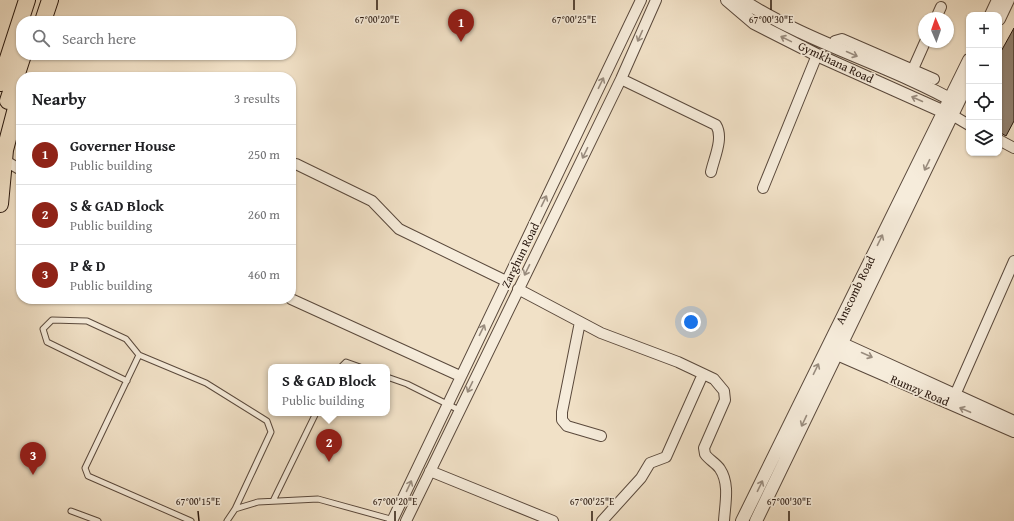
<!DOCTYPE html>
<meta charset="utf-8">
<style>
:root{--surface:#fff;--page:#f2f2f2;--text:#202124;--muted:#757577;--line:#e0e0e0;--accent:#8f2418}
body{margin:0;font-family:"Gentium Book Plus",serif;background:var(--page);color:var(--text)}
.controls{position:absolute;right:12px;top:12px;display:grid;overflow:hidden;border-radius:8px;box-shadow:0 1px 3px #0004}
.controls button{width:36px;height:36px;display:grid;place-items:center;padding:0;border:0;border-bottom:1px solid var(--line);background:var(--surface);color:var(--text);font:20px sans-serif}
.compass{position:absolute;left:918px;top:12px;width:36px;height:36px;border-radius:50%;background:var(--surface);box-shadow:0 1px 3px #0004;rotate:358deg}
.you{position:absolute;left:691px;top:322px;width:14px;height:14px;margin:-10px;border:3px solid #fff;border-radius:50%;background:#1a73e8;box-shadow:0 0 0 6px #1a73e833}
.badge{display:grid;place-items:center;width:26px;height:26px;border-radius:50%;background:var(--accent);color:#fff;font-size:13px;font-weight:700}
.pin{position:absolute;translate:-50% -33px;filter:drop-shadow(0 1px 2px #0008)}
.pin::after{content:'';position:absolute;top:21px;width:14px;height:12px;background:inherit;clip-path:polygon(0 0,100% 0,50% 100%)}
.popup{position:absolute;left:268px;top:364px;width:122px;height:52px;box-sizing:border-box;display:grid;place-content:center;border-radius:8px;background:var(--surface);filter:drop-shadow(0 1px 3px #0005);font-size:13px;white-space:nowrap;color:var(--muted)}
.popup b{font-size:15px;color:var(--text)}
.popup::after{content:'';position:absolute;left:50%;top:100%;margin-left:-8px;border:8px solid transparent;border-top-color:var(--surface)}
.list{margin:0;padding:0;list-style:none}
h2{display:flex;justify-content:space-between;align-items:center;height:52px;margin:0;padding:0 16px;font-size:17px}
h2 small{font-size:13px;font-weight:400;color:var(--muted)}
.list li{display:grid;grid-template-columns:26px 1fr auto;gap:12px;align-items:center;box-sizing:border-box;height:60px;padding:0 16px;border-top:1px solid var(--line)}
.list b{display:block;font-size:15px;white-space:nowrap}
.list p{margin:0;font-size:13px;white-space:nowrap;color:var(--muted)}
.list em{font-size:13px;font-style:normal;color:var(--muted)}
.icon{flex:none;width:22px;height:22px;fill:none;stroke:currentColor;stroke-width:2;stroke-linecap:round;stroke-linejoin:round}
.map{position:relative;flex:none;width:1014px;height:521px;overflow:hidden}
.search{position:absolute;background:var(--surface);box-shadow:0 1px 3px #0004;left:16px;top:16px;width:280px;height:44px;display:flex;align-items:center;gap:10px;box-sizing:border-box;padding:0 14px;border-radius:16px;color:var(--muted);font-size:15px}
.panel{position:absolute;background:var(--surface);box-shadow:0 1px 3px #0004;left:16px;top:72px;width:280px;height:232px;border-radius:16px}
.map>svg:first-child{display:block}
.building{fill:#90806e;stroke:#27160d}
.lines{fill:none;stroke-linecap:round;stroke-linejoin:round}
.service-casing{stroke:#5a493c;stroke-width:7}
.minor-casing{stroke:#5a493c;stroke-width:12}
.tertiary-casing{stroke:#5a493c;stroke-width:14}
.primary-casing{stroke:#27160d;stroke-width:18}
.service{stroke:#f6ecdb;stroke-width:5}
.minor{stroke:#f6ecdb;stroke-width:10}
.tertiary{stroke:#f6ecdb;stroke-width:12}
.primary{stroke:#f1e1c7;stroke-width:16}
.oneway{stroke:#998c7e}
.ticks{fill:none;stroke:#27160d;stroke-width:1.5}
.labels{text-anchor:middle;dominant-baseline:central;stroke-width:3.5;stroke-linejoin:round;paint-order:stroke}
.street-label{font-size:12px;fill:#27160d;stroke:#f6ecdb}
.ticks-label{font-size:10px;text-anchor:middle;fill:#27160d;stroke:#f6ecdb;stroke-width:3.5;stroke-linejoin:round;paint-order:stroke}
</style>
<div class="map">
<svg width="1014" height="521" viewBox="0 0 1014 521">
<rect width="100%" height="100%" fill="#f1e1c7"/>
<filter id="stains"><feTurbulence type="fractalNoise" baseFrequency=".005" numOctaves="4"/><feColorMatrix values="0 0 0 0 .2 0 0 0 0 .09 0 0 0 0 .02 0 0 0 .5 -.17"/></filter>
<radialGradient id="worn" r=".72"><stop offset=".6" stop-color="#630" stop-opacity="0"/><stop offset="1" stop-color="#630" stop-opacity=".3"/></radialGradient>
<path class="building" d="M1014,28V121L1006,136L999,132V55Z"/>
<g class="lines">
<defs>
<path id="service" d="M139,355L85,468L88,476L191,521
M341,367L346,362L360,367
M387,377L407,384L459,410
M127,381L47,342L43,329L52,320L87,321L126,339L139,355L206,383L267,421L271,432L235,509
M273,501L316,413
M71,511L98,521
M227,521L235,509L258,502L318,499L394,520"/>
<path id="minor" d="M936,18L941,7
M834,46L835,41L842,39L934,79
M913,69L925,42
M621,79L716,125C724,138 714,158 711,172
M952,115L969,125
M999,140L1014,148
M4,160L21,170
M296,164L372,201L399,229L506,281
M763,188L817,55
M518,289L601,333L678,362L714,379L724,391L725,400L704,448L705,454C709,460 716,463 720,469C730,484 725,504 724,521
M291,299L460,376
M580,322L562,412V420L567,426L601,436
M955,395L1014,261
M430,471L553,521
M392,521L641,0
M406,521L621,79L656,0
M602,521L641,478L650,463L666,457L703,374"/>
<path id="tertiary" d="M727,0L754,23L817,55L951,115
M742,0C808,43 888,64 957,103
M991,15L998,0
M999,19L1008,0
M834,340L1014,422
M828,350L1014,431
M742,521L969,60
M756,521L969,80"/>
<path id="primary" d="M43,21L50,0
M0,83L27,0
M8,101L23,55
M0,204L5,150L21,89"/>
</defs>
<use href="#service" class="service-casing"/>
<use href="#minor" class="minor-casing"/>
<use href="#tertiary" class="tertiary-casing"/>
<use href="#primary" class="primary-casing"/>
<use href="#service" class="service"/>
<use href="#minor" class="minor"/>
<use href="#tertiary" class="tertiary"/>
<use href="#primary" class="primary"/>
</g>
<defs><path id="oneway-shaft" d="M-6 0H5M1.5-3L5.5 0L1.5 3" fill="none" stroke-width="1.6" stroke-linecap="round" stroke-linejoin="round"/></defs>
<g class="oneway">
<use href="#oneway-shaft" transform="translate(640 36) rotate(114)"/>
<use href="#oneway-shaft" transform="translate(786 39) rotate(-154)"/>
<use href="#oneway-shaft" transform="translate(852 54) rotate(24)"/>
<use href="#oneway-shaft" transform="translate(601 83) rotate(-64)"/>
<use href="#oneway-shaft" transform="translate(917 99) rotate(-156)"/>
<use href="#oneway-shaft" transform="translate(585 153) rotate(116)"/>
<use href="#oneway-shaft" transform="translate(927 165) rotate(116)"/>
<use href="#oneway-shaft" transform="translate(544 201) rotate(-64)"/>
<use href="#oneway-shaft" transform="translate(880 240) rotate(-64)"/>
<use href="#oneway-shaft" transform="translate(527 270) rotate(116)"/>
<use href="#oneway-shaft" transform="translate(482 330) rotate(-64)"/>
<use href="#oneway-shaft" transform="translate(867 355) rotate(24)"/>
<use href="#oneway-shaft" transform="translate(816 369) rotate(-64)"/>
<use href="#oneway-shaft" transform="translate(470 387) rotate(116)"/>
<use href="#oneway-shaft" transform="translate(965 410) rotate(-157)"/>
<use href="#oneway-shaft" transform="translate(804 421) rotate(115)"/>
<use href="#oneway-shaft" transform="translate(409 486) rotate(-65)"/>
<use href="#oneway-shaft" transform="translate(760 486) rotate(-64)"/>
</g>
<path class="ticks" d="M377,0V10M574,0V10M771,0V10M198,511L199,521M395,511V521M592,511V521M789,511V521"/>
<g class="labels">
<g class="street-label">
<text transform="translate(836 62) rotate(25)">Gymkhana Road</text>
<text transform="translate(520 255) rotate(-64)">Zarghun Road</text>
<text transform="translate(855 290) rotate(-64)">Anscomb Road</text>
<text transform="translate(920 390) rotate(23)">Rumzy Road</text>
</g>
</g>
<g class="ticks-label">
<text x="377" y="23">67°00'20"E</text>
<text x="574" y="23">67°00'25"E</text>
<text x="771" y="23">67°00'30"E</text>
<text x="198" y="505">67°00'15"E</text>
<text x="395" y="505">67°00'20"E</text>
<text x="592" y="505">67°00'25"E</text>
<text x="789" y="505">67°00'30"E</text>
</g>
<rect width="100%" height="100%" filter="url(#stains)"/>
<rect width="100%" height="100%" fill="url(#worn)"/>
</svg>
<div class="controls">
<button>+</button>
<button>−</button>
<button><svg class="icon" aria-label="locate" viewBox="0 0 24 24"><circle cx="12" cy="12" r="6"/><path d="M12 2v4M12 18v4M2 12h4M18 12h4"/></svg></button>
<button><svg class="icon" aria-label="layers" viewBox="0 0 24 24"><path d="M12 4l9 5-9 5-9-5zM3 14l9 5 9-5"/></svg></button>
</div>
<svg class="compass" viewBox="-18 -18 36 36"><path d="M0-13l5 13h-10z" fill="#e53935"/><path d="M0 13l5-13h-10z" fill="#757577"/></svg>
<div class="you"></div>
<div class="pin badge" style="left:461px;top:42px">1</div>
<div class="pin badge" style="left:329px;top:462px">2</div>
<div class="popup"><b>S &amp; GAD Block</b>Public building</div>
<div class="pin badge" style="left:33px;top:475px">3</div>
<div class="search"><svg class="icon" aria-label="search" viewBox="0 0 24 24"><circle cx="10" cy="10" r="6"/><path d="M15 15l6 6"/></svg>Search here</div>
<section class="panel">
<h2>Nearby<small>3 results</small></h2>
<ul class="list">
<li><span class="badge">1</span><div><b>Governer House</b><p>Public building</p></div><em>250 m</em></li>
<li><span class="badge">2</span><div><b>S &amp; GAD Block</b><p>Public building</p></div><em>260 m</em></li>
<li><span class="badge">3</span><div><b>P &amp; D</b><p>Public building</p></div><em>460 m</em></li>
</ul>
</section>
</div>
